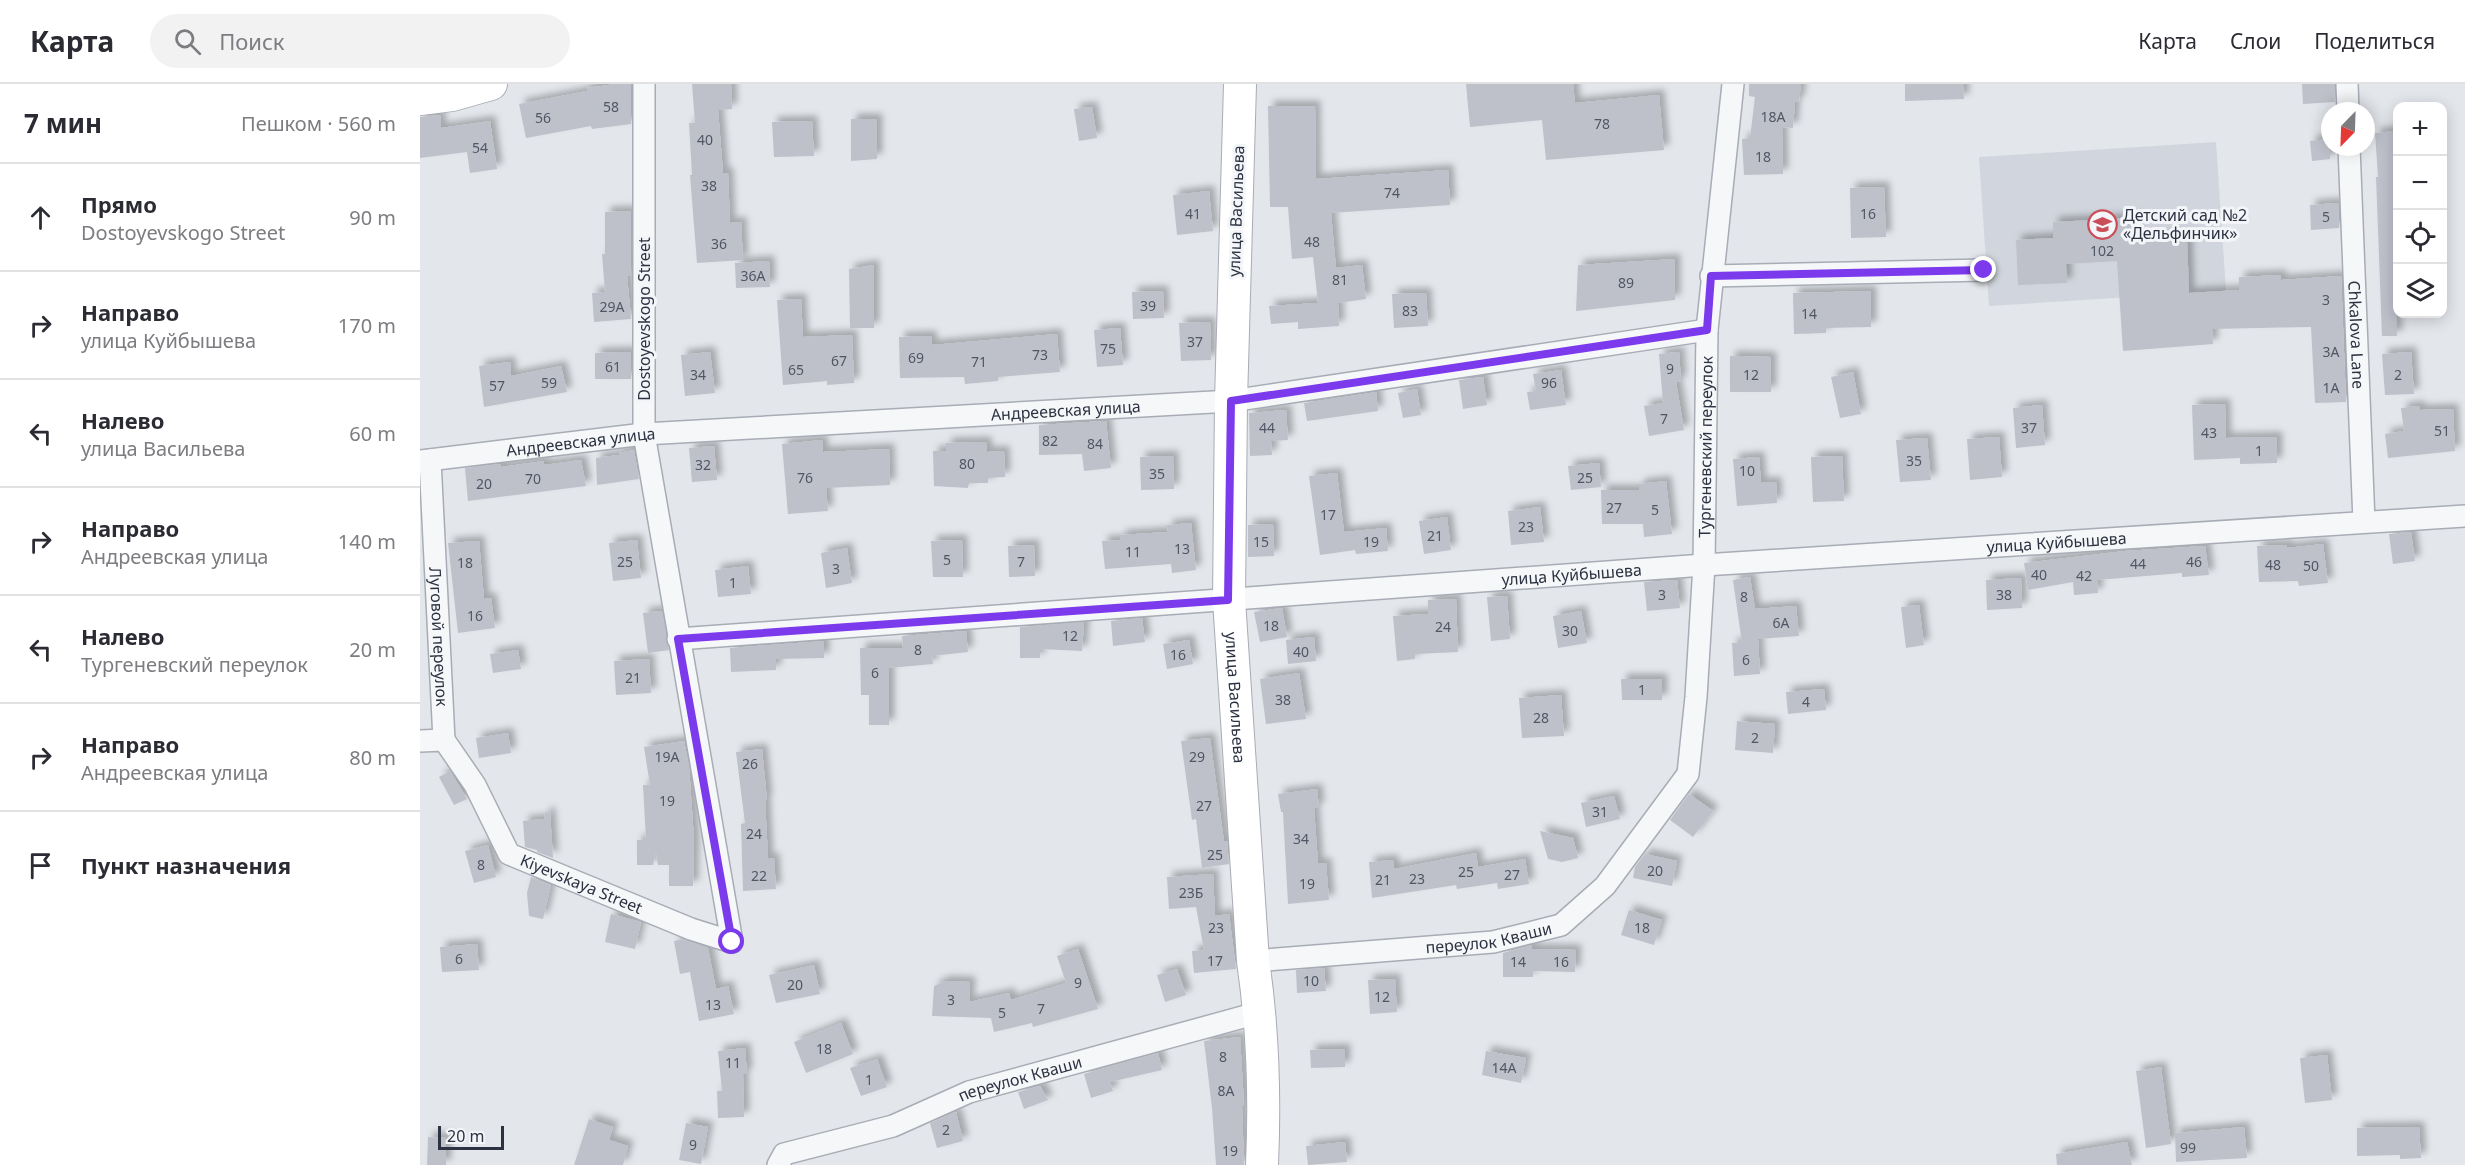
<!DOCTYPE html>
<html lang="ru">
<meta charset="utf-8">
<style>
:root{--surface:#fff;--page:#f2f2f3;--text:#2b2b33;--muted:#7c7c81;--line:#e1e1e2}
body{margin:0;font-family:"Noto Sans",sans-serif;background:var(--page);color:var(--text)}
.controls{position:absolute;right:18px;top:18px;display:grid;overflow:hidden;border-radius:12px;box-shadow:0 3px 15px #0003}
.controls button{width:54px;height:54px;display:grid;place-items:center;padding:0;border:0;border-bottom:2px solid var(--line);background:var(--surface);color:var(--text);font:30px sans-serif}
.compass{position:absolute;left:1901px;top:18px;width:54px;height:54px;border-radius:50%;background:var(--surface);box-shadow:0 3px 15px #0003;rotate:203deg}
.scale{position:absolute;left:18px;bottom:15px;width:66px;box-sizing:border-box;padding-left:6px;border:3px solid #2c3242;border-top:0;font-size:16px;line-height:21px;white-space:nowrap;color:#2c3242;-webkit-text-stroke:4px #f3f5f8;paint-order:stroke}
.stop{position:absolute;width:18px;height:18px;margin:-14px;border:4px solid #7c3aed;border-radius:50%;background:#fff}
.stop.end{background:#7c3aed;border-color:#fff;box-shadow:0 2px 6px #0008}
.list{margin:0;padding:0;list-style:none}
h2{display:flex;justify-content:space-between;align-items:center;height:78px;margin:0;padding:0 24px;font-size:26px}
h2 small{font-size:20px;font-weight:400;color:var(--muted)}
.list li{display:grid;grid-template-columns:39px 1fr auto;gap:18px;align-items:center;box-sizing:border-box;height:108px;padding:0 24px;border-top:2px solid var(--line)}
.list b{display:block;font-size:22px;white-space:nowrap}
.list p{margin:0;font-size:20px;white-space:nowrap;color:var(--muted)}
.list em{font-size:20px;font-style:normal;color:var(--muted)}
.icon{flex:none;width:33px;height:33px;fill:none;stroke:currentColor;stroke-width:2;stroke-linecap:round;stroke-linejoin:round}
.map{position:relative;flex:none;width:2045px;height:1081px;overflow:hidden}
header{display:flex;align-items:center;gap:36px;box-sizing:border-box;height:84px;padding:0 30px;background:var(--surface);border-bottom:2px solid var(--line)}
header strong{font-size:28px}
nav{display:flex;gap:33px;margin-inline-start:auto;font-size:21px}
.search{width:420px;height:54px;background:var(--page);display:flex;align-items:center;gap:15px;box-sizing:border-box;padding:0 21px;border-radius:33px;color:var(--muted);font-size:22px}
main{display:flex}
aside{flex:1;background:var(--surface)}
.map>svg:first-child{display:block}
.built{fill:#d1d5dd}
.building{fill:#bec1ca;filter:url(#shadow)}
.lines{fill:none;stroke-linecap:round;stroke-linejoin:round}
.street-casing{stroke:#a8acb5;stroke-width:24}
.secondary-casing{stroke:#a8acb5;stroke-width:34}
.street{stroke:#f6f7f9;stroke-width:21}
.secondary{stroke:#fff;stroke-width:32}
.route{stroke:#7c3aed;stroke-width:8}
.labels{text-anchor:middle;dominant-baseline:central;stroke-width:6;stroke-linejoin:round;paint-order:stroke}
.number-label{font-size:14px;fill:#505664}
.street-label{font-size:16px;fill:#2c3242;stroke:#f3f5f8}
.poi-label{font-size:16px;fill:#2c3242;stroke:#f3f5f8;text-anchor:start}
</style>
<header>
<strong>Карта</strong>
<div class="search"><svg class="icon" aria-label="search" viewBox="0 0 24 24"><circle cx="10" cy="10" r="6"/><path d="M15 15l6 6"/></svg>Поиск</div>
<nav><a>Карта</a><a>Слои</a><a>Поделиться</a></nav>
</header>
<main>
<aside>
<h2>7 мин<small>Пешком · 560 m</small></h2>
<ul class="list">
<li><svg class="icon" aria-label="ahead" viewBox="0 0 24 24"><path d="M12 20V5M6 11l6-6 6 6"/></svg><div><b>Прямо</b><p>Dostoyevskogo Street</p></div><em>90 m</em></li>
<li><svg class="icon" aria-label="right" viewBox="0 0 24 24"><path d="M7 20v-9h11M14 6l5 5-5 5"/></svg><div><b>Направо</b><p>улица Куйбышева</p></div><em>170 m</em></li>
<li><svg class="icon" aria-label="left" viewBox="0 0 24 24"><path d="M17 20v-9H6M10 6l-5 5 5 5"/></svg><div><b>Налево</b><p>улица Васильева</p></div><em>60 m</em></li>
<li><svg class="icon" aria-label="right" viewBox="0 0 24 24"><path d="M7 20v-9h11M14 6l5 5-5 5"/></svg><div><b>Направо</b><p>Андреевская улица</p></div><em>140 m</em></li>
<li><svg class="icon" aria-label="left" viewBox="0 0 24 24"><path d="M17 20v-9H6M10 6l-5 5 5 5"/></svg><div><b>Налево</b><p>Тургеневский переулок</p></div><em>20 m</em></li>
<li><svg class="icon" aria-label="right" viewBox="0 0 24 24"><path d="M7 20v-9h11M14 6l5 5-5 5"/></svg><div><b>Направо</b><p>Андреевская улица</p></div><em>80 m</em></li>
<li><svg class="icon" aria-label="arrive" viewBox="0 0 24 24"><path d="M6 21V4h12l-3 4 3 4H6"/></svg><div><b>Пункт назначения</b></div></li>
</ul>
</aside>
<div class="map">
<svg width="2045" height="1081" viewBox="0 0 2045 1081">
<defs>
<filter id="shadow"><feDropShadow dx="5.5" dy="-5.5" stdDeviation="3" flood-color="#0004"/></filter>
</defs>
<rect width="100%" height="100%" fill="#e3e6eb"/>
<path class="built" d="M1796,58L1806,207L1569,222L1559,73Z"/>
<path class="building" d="M196,0H211V40L172,45L171,42L106,54L99,20L167,7V4Z
M272,0H311L312,25L298,26L303,89H308L310,139L321,138L323,176L277,179L270,91H272L269,39H275Z
M1046,0H1153L1155,19L1239,11L1244,66L1126,76L1122,36L1050,43Z
M1329,0H1381L1379,18L1375,17L1373,44L1362,43L1363,90L1324,91L1322,55L1330,54L1335,13L1329,12Z
M1485,0H1543L1544,15L1485,17Z
M1882,0H1914L1915,18L1883,20Z
M848,22H895L896,95L1028,86L1030,121L911,129L916,184L942,181L946,215L918,219L919,242L878,245V238L851,240L849,222L898,219L893,173L872,175L868,123H850Z
M672,23L677,54L659,57L654,25Z
M20,31L21,44L70,37L77,85L50,89L47,68L0,74V33Z
M431,35H457V75L431,77Z
M392,37L394,72L354,73L352,38Z
M1977,47V252H1962L1956,93H1958L1955,49Z
M1910,55V75L1892,77L1890,57Z
M1464,103L1466,153L1431,154L1430,104Z
M789,107L793,147L757,151L753,111Z
M1918,119L1919,144L1891,146L1890,121Z
M211,127V192H207L211,235L174,238L172,209L185,208L182,170H185V128Z
M1714,134L1715,154L1767,152L1769,209L1819,206V193L1861,191V196L1921,192L1926,318L1895,319L1891,243L1792,245L1793,260L1703,267L1697,177L1646,180L1647,199L1598,201L1596,156L1633,154V138Z
M1255,175V216L1156,227L1158,181Z
M349,177L350,203L316,204L315,179Z
M454,181V244H430L429,185Z
M743,207L744,234L713,235L712,208Z
M1451,207V243L1406,244V249L1374,250L1373,209Z
M1006,209L1008,242L974,244L972,210Z
M381,215L383,253L432,251L434,299L407,301V297L363,301L357,216Z
M790,238L791,276L761,277L759,239Z
M700,244L703,281L677,283L674,246Z
M637,250L640,288L578,293V297L545,300L544,293L480,294L479,253L511,252L512,261Z
M211,268V295H175V269Z
M290,268L295,309L265,312L261,271Z
M1259,268L1261,297L1256,298L1264,346L1229,352L1224,322L1243,319L1239,270Z
M1991,268L1994,310L1965,311L1962,270Z
M1310,272L1351,273V308H1310Z
M90,278L91,292L141,282L147,308L64,323L59,282Z
M1141,286L1146,321L1110,326L1107,308L1116,307L1113,290Z
M1433,288L1441,330L1420,334L1411,293Z
M1063,293L1067,321L1043,325L1039,296Z
M997,305L1001,331L983,334L978,309Z
M956,308L958,327L887,337L884,319Z
M1805,320L1806,354L1857,353V379L1820,380V374L1774,376L1772,321Z
M1622,321L1625,361L1596,364L1593,324Z
M1999,322L2000,326L2033,325L2035,367L1968,374L1965,350L1984,347L1981,324Z
M866,326L868,356L851,357L852,371L830,372L829,329Z
M686,337L691,384L664,387L662,370L619,371V341Z
M1579,353L1582,393L1550,396L1547,355Z
M1507,354L1511,396L1480,398L1476,356Z
M402,356L403,368L469,365L470,401L406,404L408,427L368,430L362,360Z
M566,358L567,368L584,367L585,393L568,394V399H549L548,404L514,402L513,367H526V359Z
M294,362L297,396L272,398L269,364Z
M214,366L219,395L177,401L176,374L199,371V369Z
M753,372L754,405L721,406L720,373Z
M1422,372L1424,417L1393,418L1391,373Z
M1339,373L1341,399L1356,398L1357,419L1317,422L1313,375Z
M161,376L166,402L48,417L45,384L80,380L81,383L124,377V381Z
M1179,379L1181,403L1151,406L1148,382Z
M917,389L924,448L966,444L968,467L936,470L935,466L900,471L889,392Z
M1246,397L1252,450L1224,453L1223,440H1182L1181,406H1219V400Z
M1120,423L1124,458L1091,461L1088,427Z
M1027,433L1031,466L1004,470L999,437Z
M771,439L776,486L752,489L751,480L685,485L682,457L701,456L700,451L748,448L747,441Z
M853,440L854,472L828,473V441Z
M1991,448L1995,477L1973,480L1969,450Z
M217,456L221,494L193,497L189,459Z
M542,456L543,493H513L511,457Z
M59,457L64,515L71,514L75,544L38,549L28,459Z
M1903,460L1908,499L1879,502L1878,497L1839,498L1837,462L1867,461V464Z
M614,461L615,492L589,493L588,462Z
M1785,462L1789,491L1762,493V489L1677,496L1678,509L1654,511L1653,498L1608,506L1604,479L1705,467Z
M427,464L432,499L406,504L401,469Z
M328,482L331,510L298,513L295,486Z
M1330,493L1335,525L1376,522L1379,552L1338,555L1340,590L1314,592L1312,559H1322L1313,496Z
M1601,494L1602,524L1567,526L1566,496Z
M1257,496L1260,524L1227,527L1224,498Z
M1087,512L1090,555L1071,557L1067,513Z
M1036,515L1038,568L995,570V575L977,577L973,532L1008,530V516Z
M1499,521L1504,561L1486,564L1481,523Z
M862,524L867,553L840,558L834,528Z
M242,527L249,566L228,569L223,529Z
M1161,527L1167,559L1138,564L1133,532Z
M722,534L725,558L693,562L691,537Z
M664,538L662,567L620,565V574H600V543Z
M546,547L548,568L512,572L513,580L469,584V641H449V611H441L440,564H483L482,552Z
M894,553L896,577L868,580L866,556Z
M769,556L773,580L747,585L743,560Z
M404,557V574L356,575V586L311,588L310,564Z
M98,566L101,585L73,589L70,570Z
M229,575L231,609L196,611L194,577Z
M879,589L886,635L846,640L840,595Z
M1201,595H1242V616H1202Z
M1404,605L1406,626L1368,630L1366,608Z
M1141,611L1144,652L1102,654L1099,614Z
M1317,637L1355,640L1353,669L1315,666Z
M88,649L91,669L59,674L56,654Z
M790,654L804,757H807L809,780L782,784L776,735L772,736L761,657Z
M264,657L269,682L274,756L273,802H249V781H238L236,768L233,781H217V756H226L223,701H230L224,663Z
M342,665L347,716H345L348,775L354,774L356,805L323,807L321,740L325,739L316,668Z
M30,687L47,715L34,721L19,693Z
M897,705L899,724H894L898,780L906,779L909,816L868,820L863,728H861L858,710Z
M1269,710L1293,727L1273,753L1250,736Z
M1194,712L1200,735L1166,743L1161,719Z
M125,728L130,729L133,774L117,768V766L105,763L103,737L124,735Z
M1120,747L1153,754L1158,774L1142,778L1128,775Z
M68,761L76,793L54,799L45,767Z
M1056,769L1058,783L1105,775L1109,800L1078,805L1077,799L1037,805L1036,801L952,814L949,778L973,776L974,785Z
M1225,770L1257,777L1252,802L1213,794L1215,783Z
M793,790L795,832L809,830L816,885L774,889L772,867L784,866L776,823L749,825L747,793Z
M111,793L131,801L123,835L109,832L107,809Z
M1209,826L1242,836L1234,861L1201,851Z
M191,830L221,838L215,865L185,858Z
M263,855L288,864L296,905L308,902L314,930L279,937L270,888L260,890L254,857Z
M57,860L59,886L22,888L20,863Z
M1112,861V865L1156,866L1155,888L1113,887V893H1083V869Z
M658,865L678,925L613,943L612,939L574,948L571,934L512,932L514,902L525,897L550,898L549,918L589,909L591,916L646,899L637,872Z
M394,881L400,910L356,919L349,891Z
M904,884L906,907L877,909L876,886Z
M757,885L766,911L745,918L737,891Z
M975,895L977,928L950,930L948,896Z
M421,939L433,970L386,989L374,958Z
M820,953L824,1021L822,1022L824,1081H796L792,1024L784,957Z
M325,964L327,990H323L324,1033L298,1034L297,1007H302L298,967Z
M925,965V983L891,984L890,966Z
M1066,967L1106,974L1101,999L1062,991Z
M738,969L742,986L690,998L693,1007L671,1014L664,990Z
M1907,971L1912,1016L1885,1019L1880,974Z
M457,975L467,1003L441,1012L430,984Z
M1741,983L1751,1060L1726,1064L1716,987Z
M620,1002L628,1016L604,1025L598,1008Z
M536,1028L543,1057L517,1064L510,1039Z
M169,1035L193,1043L189,1056L208,1062L203,1081H154Z
M266,1039L288,1043L281,1080L259,1076Z
M1824,1043L1827,1074L1756,1078L1755,1049Z
M1999,1043L2001,1074L1980,1075V1071L1937,1072V1044Z
M8,1053L26,1054V1081H7Z
M925,1058L927,1078L888,1081L886,1062Z
M1707,1058L1712,1081H1637L1636,1070Z"/>
<g class="lines">
<defs>
<g id="street">
<path d="M1927,0L1928,27"/>
<path id="s1" d="M1929,63L1944,438"/>
<path d="M1291,192L1564,186"/>
<path id="s2" d="M10,376L24,656"/>
<path id="s3" d="M0,377L224,350L811,317L1287,246"/>
<path id="s4" d="M258,555L1284,481L2045,432"/>
<path id="s5" d="M0,657L24,656L55,701L89,770L271,845L312,858L224,350V0"/>
<path id="s6" d="M833,877L1073,858L1141,841L1185,802L1268,690L1276,613L1284,481L1287,246L1313,0"/>
<path id="s7" d="M358,1081L364,1070L473,1042L549,1008L841,928"/>
</g>
<g id="secondary">
<path id="s8" d="M820,0L811,317L809,516L833,877C843,945 845,1013 842,1081"/>
<path d="M0,15L32,11L71,0"/>
</g>
</defs>
<use href="#street" class="street-casing"/>
<use href="#secondary" class="secondary-casing"/>
<use href="#street" class="street"/>
<use href="#secondary" class="secondary"/>
</g>
<g class="lines">
<path class="route" d="M312,858L258,555L808,516L811,317L1287,246L1291,192L1564,186"/>
</g>
<defs>
<symbol id="school-ring" viewBox="-11 -11 22 22"><circle r="9.5" fill="#f3f5f8" stroke="#ca4e58" stroke-width="1.5"/><path d="M0-5L7-2L0 1L-7-2ZM-4 1L0 2.5L4 1V4Q0 6-4 4Z" fill="#ca4e58"/></symbol>
</defs>
<g fill-rule="evenodd">
<use href="#school-ring" x="1666" y="124" width="33" height="33"/>
</g>
<g class="labels">
<g class="number-label">
<text x="191" y="22">58</text>
<text x="1353" y="32">18А</text>
<text x="123" y="33">56</text>
<text x="1182" y="39">78</text>
<text x="285" y="55">40</text>
<text x="60" y="63">54</text>
<text x="1343" y="72">18</text>
<text x="289" y="101">38</text>
<text x="972" y="108">74</text>
<text x="773" y="129">41</text>
<text x="1448" y="129">16</text>
<text x="1906" y="132">5</text>
<text x="892" y="157">48</text>
<text x="299" y="159">36</text>
<text x="1682" y="166">102</text>
<text x="333" y="191">36А</text>
<text x="920" y="195">81</text>
<text x="1206" y="198">89</text>
<text x="1906" y="215">3</text>
<text x="728" y="221">39</text>
<text x="192" y="222">29А</text>
<text x="990" y="226">83</text>
<text x="1389" y="229">14</text>
<text x="775" y="257">37</text>
<text x="688" y="264">75</text>
<text x="1911" y="267">3А</text>
<text x="620" y="270">73</text>
<text x="496" y="273">69</text>
<text x="419" y="276">67</text>
<text x="559" y="277">71</text>
<text x="193" y="282">61</text>
<text x="1250" y="284">9</text>
<text x="376" y="285">65</text>
<text x="278" y="290">34</text>
<text x="1331" y="290">12</text>
<text x="1978" y="290">2</text>
<text x="129" y="298">59</text>
<text x="1129" y="298">96</text>
<text x="77" y="301">57</text>
<text x="1911" y="303">1А</text>
<text x="1244" y="334">7</text>
<text x="847" y="343">44</text>
<text x="1609" y="343">37</text>
<text x="2022" y="346">51</text>
<text x="1789" y="348">43</text>
<text x="630" y="356">82</text>
<text x="675" y="359">84</text>
<text x="1839" y="366">1</text>
<text x="1494" y="376">35</text>
<text x="547" y="379">80</text>
<text x="283" y="380">32</text>
<text x="1327" y="386">10</text>
<text x="737" y="389">35</text>
<text x="385" y="393">76</text>
<text x="1165" y="393">25</text>
<text x="113" y="394">70</text>
<text x="64" y="399">20</text>
<text x="1194" y="423">27</text>
<text x="1235" y="425">5</text>
<text x="908" y="430">17</text>
<text x="1106" y="442">23</text>
<text x="1015" y="451">21</text>
<text x="841" y="457">15</text>
<text x="951" y="457">19</text>
<text x="762" y="464">13</text>
<text x="713" y="467">11</text>
<text x="527" y="475">5</text>
<text x="205" y="477">25</text>
<text x="601" y="477">7</text>
<text x="1774" y="477">46</text>
<text x="45" y="478">18</text>
<text x="1718" y="479">44</text>
<text x="1853" y="480">48</text>
<text x="1891" y="481">50</text>
<text x="416" y="484">3</text>
<text x="1619" y="490">40</text>
<text x="1664" y="491">42</text>
<text x="313" y="498">1</text>
<text x="1242" y="510">3</text>
<text x="1584" y="510">38</text>
<text x="1324" y="512">8</text>
<text x="55" y="531">16</text>
<text x="1361" y="538">6А</text>
<text x="851" y="541">18</text>
<text x="1023" y="542">24</text>
<text x="1150" y="546">30</text>
<text x="650" y="551">12</text>
<text x="498" y="565">8</text>
<text x="881" y="567">40</text>
<text x="758" y="570">16</text>
<text x="1326" y="575">6</text>
<text x="455" y="588">6</text>
<text x="213" y="593">21</text>
<text x="1222" y="605">1</text>
<text x="863" y="615">38</text>
<text x="1386" y="617">4</text>
<text x="1121" y="633">28</text>
<text x="1335" y="653">2</text>
<text x="247" y="672">19А</text>
<text x="777" y="672">29</text>
<text x="330" y="679">26</text>
<text x="247" y="716">19</text>
<text x="784" y="721">27</text>
<text x="1180" y="727">31</text>
<text x="334" y="749">24</text>
<text x="881" y="754">34</text>
<text x="795" y="770">25</text>
<text x="61" y="780">8</text>
<text x="1235" y="786">20</text>
<text x="1046" y="787">25</text>
<text x="1092" y="790">27</text>
<text x="339" y="791">22</text>
<text x="997" y="794">23</text>
<text x="963" y="795">21</text>
<text x="887" y="799">19</text>
<text x="771" y="808">23Б</text>
<text x="796" y="843">23</text>
<text x="1222" y="843">18</text>
<text x="39" y="874">6</text>
<text x="795" y="876">17</text>
<text x="1098" y="877">14</text>
<text x="1141" y="877">16</text>
<text x="891" y="896">10</text>
<text x="658" y="898">9</text>
<text x="375" y="900">20</text>
<text x="962" y="912">12</text>
<text x="531" y="915">3</text>
<text x="293" y="920">13</text>
<text x="621" y="924">7</text>
<text x="582" y="928">5</text>
<text x="404" y="964">18</text>
<text x="803" y="972">8</text>
<text x="313" y="978">11</text>
<text x="1084" y="983">14А</text>
<text x="449" y="995">1</text>
<text x="806" y="1006">8А</text>
<text x="526" y="1045">2</text>
<text x="273" y="1060">9</text>
<text x="1768" y="1063">99</text>
<text x="810" y="1066">19</text>
</g>
<g class="street-label">
<text transform="translate(816 127) rotate(-88)">улица Васильева</text>
<text transform="translate(224 235) rotate(-90)">Dostoyevskogo Street</text>
<text stroke="none"><textPath href="#s1" startOffset="188">Chkalova Lane</textPath></text>
<text stroke="none"><textPath href="#s3" startOffset="648">Андреевская улица</textPath></text>
<text stroke="none"><textPath href="#s3" startOffset="162">Андреевская улица</textPath></text>
<text stroke="none"><textPath href="#s6" startOffset="837">Тургеневский переулок</textPath></text>
<text stroke="none"><textPath href="#s4" startOffset="1382">улица Куйбышева</textPath></text>
<text stroke="none"><textPath href="#s4" startOffset="896">улица Куйбышева</textPath></text>
<text stroke="none"><textPath href="#s2" startOffset="177">Луговой переулок</textPath></text>
<text stroke="none"><textPath href="#s8" startOffset="614">улица Васильева</textPath></text>
<text stroke="none"><textPath href="#s5" startOffset="234">Kiyevskaya Street</textPath></text>
<text stroke="none"><textPath href="#s6" startOffset="237">переулок Кваши</textPath></text>
<text stroke="none"><textPath href="#s7" startOffset="261">переулок Кваши</textPath></text>
</g>
<g class="poi-label">
<text x="1703" y="131">Детский сад №2<tspan x="1703" dy="18">«Дельфинчик»</tspan></text>
</g>
</g>
</svg>
<div class="controls">
<button>+</button>
<button>−</button>
<button><svg class="icon" aria-label="locate" viewBox="0 0 24 24"><circle cx="12" cy="12" r="6"/><path d="M12 2v4M12 18v4M2 12h4M18 12h4"/></svg></button>
<button><svg class="icon" aria-label="layers" viewBox="0 0 24 24"><path d="M12 4l9 5-9 5-9-5zM3 14l9 5 9-5"/></svg></button>
</div>
<svg class="compass" viewBox="-18 -18 36 36"><path d="M0-13l5 13h-10z" fill="#e53935"/><path d="M0 13l5-13h-10z" fill="#7c7c81"/></svg>
<div class="scale">20 m</div>
<div class="stop" style="left:312px;top:858px"></div>
<div class="stop end" style="left:1564px;top:186px"></div>
</div>
</main>
